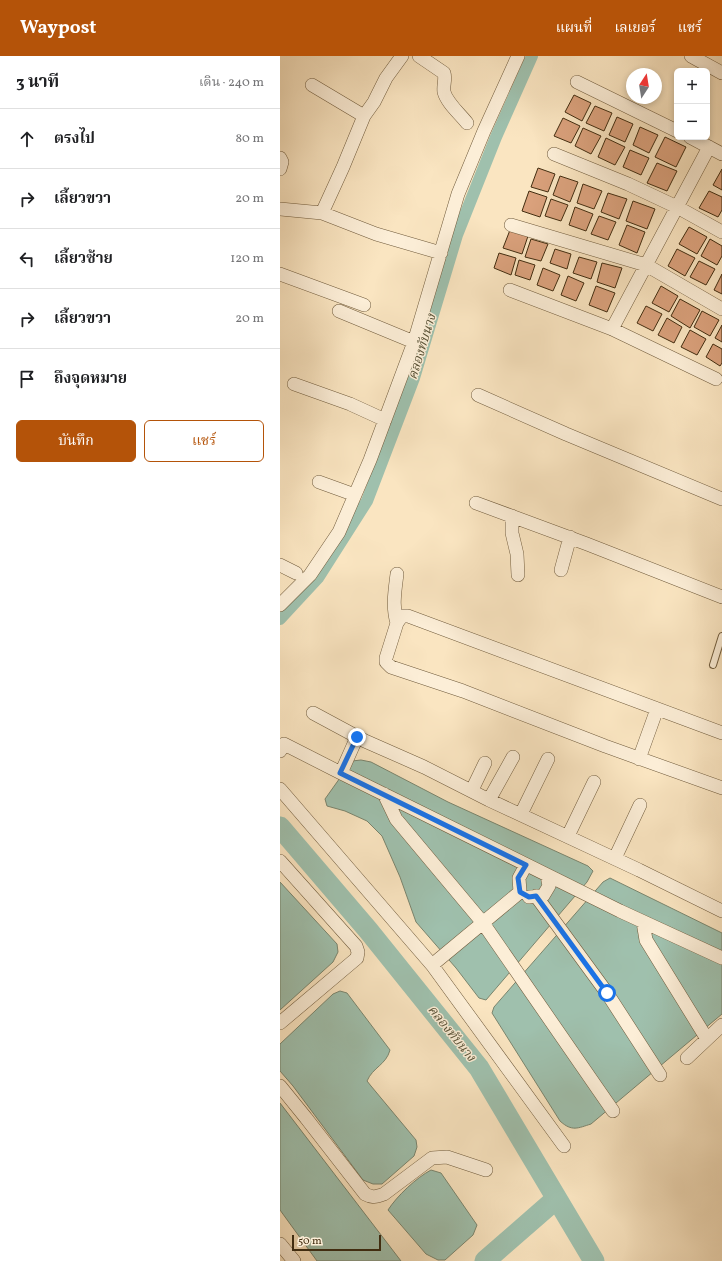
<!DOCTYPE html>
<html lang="th">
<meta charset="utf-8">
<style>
:root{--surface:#fff;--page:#f6f6f6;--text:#202124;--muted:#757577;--line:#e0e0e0;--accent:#b45309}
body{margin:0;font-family:Vollkorn,"Noto Serif Thai",serif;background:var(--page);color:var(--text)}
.controls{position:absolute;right:12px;top:12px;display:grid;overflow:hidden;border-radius:6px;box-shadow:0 2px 6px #0003}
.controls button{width:36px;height:36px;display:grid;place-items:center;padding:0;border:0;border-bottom:1px solid var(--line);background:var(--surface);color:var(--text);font:20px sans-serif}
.compass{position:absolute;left:346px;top:12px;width:36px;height:36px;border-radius:50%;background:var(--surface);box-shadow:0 2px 6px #0003;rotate:12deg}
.scale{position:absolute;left:12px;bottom:10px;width:89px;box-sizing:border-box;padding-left:4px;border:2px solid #422d10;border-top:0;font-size:11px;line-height:14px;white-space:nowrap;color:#422d10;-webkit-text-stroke:3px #fceed7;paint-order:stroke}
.stop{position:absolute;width:12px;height:12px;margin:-9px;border:3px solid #1a73e8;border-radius:50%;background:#fff}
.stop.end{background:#1a73e8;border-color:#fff;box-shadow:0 1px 4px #0008}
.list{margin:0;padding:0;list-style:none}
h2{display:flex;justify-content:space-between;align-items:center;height:52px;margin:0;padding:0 16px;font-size:17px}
h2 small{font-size:13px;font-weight:400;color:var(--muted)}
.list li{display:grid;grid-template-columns:26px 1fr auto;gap:12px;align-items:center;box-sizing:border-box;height:60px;padding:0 16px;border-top:1px solid var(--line)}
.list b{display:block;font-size:15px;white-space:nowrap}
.list em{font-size:13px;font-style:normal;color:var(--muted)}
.actions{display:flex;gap:8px;padding:12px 16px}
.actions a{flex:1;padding:9px 0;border:1px solid var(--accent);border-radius:6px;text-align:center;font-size:14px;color:var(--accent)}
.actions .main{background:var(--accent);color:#fff}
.icon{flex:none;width:22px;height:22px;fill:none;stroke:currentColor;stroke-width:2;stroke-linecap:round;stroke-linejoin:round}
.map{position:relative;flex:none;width:442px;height:1205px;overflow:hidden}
header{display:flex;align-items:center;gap:24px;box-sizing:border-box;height:56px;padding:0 20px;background:var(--accent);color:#fff}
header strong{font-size:19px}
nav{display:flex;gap:22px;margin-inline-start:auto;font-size:14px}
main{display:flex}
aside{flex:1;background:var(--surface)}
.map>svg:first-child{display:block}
.water{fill:#9fc0ad;stroke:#7a856e}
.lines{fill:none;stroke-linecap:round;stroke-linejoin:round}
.canal{stroke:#9fc0ad;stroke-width:12}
.river{stroke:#9fc0ad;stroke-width:21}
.building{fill:#daa17c;stroke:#422d10}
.lane-casing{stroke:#705b3c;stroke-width:8}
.street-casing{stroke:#705b3c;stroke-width:14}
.lane{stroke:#fceed7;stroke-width:6}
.street{stroke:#fceed7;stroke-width:13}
.route{stroke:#1a73e8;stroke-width:5}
.labels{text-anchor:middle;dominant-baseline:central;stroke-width:3;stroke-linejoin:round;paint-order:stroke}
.water-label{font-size:13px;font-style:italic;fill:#595237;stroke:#fceed7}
</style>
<header>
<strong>Waypost</strong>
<nav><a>แผนที่</a><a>เลเยอร์</a><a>แชร์</a></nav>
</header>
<main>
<aside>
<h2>3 นาที<small>เดิน · 240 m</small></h2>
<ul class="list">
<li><svg class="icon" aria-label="ahead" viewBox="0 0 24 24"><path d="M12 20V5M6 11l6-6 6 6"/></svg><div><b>ตรงไป</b></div><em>80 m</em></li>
<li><svg class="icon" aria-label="right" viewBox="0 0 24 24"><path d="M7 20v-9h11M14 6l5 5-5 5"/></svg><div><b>เลี้ยวขวา</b></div><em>20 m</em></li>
<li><svg class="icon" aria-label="left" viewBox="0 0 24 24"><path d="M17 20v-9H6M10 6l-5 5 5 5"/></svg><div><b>เลี้ยวซ้าย</b></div><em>120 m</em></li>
<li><svg class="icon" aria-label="right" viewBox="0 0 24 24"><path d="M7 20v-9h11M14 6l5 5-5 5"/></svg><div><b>เลี้ยวขวา</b></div><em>20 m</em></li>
<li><svg class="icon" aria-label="arrive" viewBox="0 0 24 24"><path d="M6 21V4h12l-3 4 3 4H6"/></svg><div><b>ถึงจุดหมาย</b></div></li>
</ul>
<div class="actions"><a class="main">บันทึก</a><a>แชร์</a></div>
</aside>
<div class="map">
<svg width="442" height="1205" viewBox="0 0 442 1205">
<rect width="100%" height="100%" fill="#fae5c1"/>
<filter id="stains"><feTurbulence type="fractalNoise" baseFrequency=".005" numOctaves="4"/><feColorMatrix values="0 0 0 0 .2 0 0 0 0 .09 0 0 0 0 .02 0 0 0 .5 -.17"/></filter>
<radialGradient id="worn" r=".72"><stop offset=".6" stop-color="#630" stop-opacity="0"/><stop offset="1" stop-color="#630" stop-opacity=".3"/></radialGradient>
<path class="water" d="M81,704L91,706L168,746L308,810L313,815L307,826L206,944L199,942L176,912L136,866L120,821L102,780L87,765L65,755L47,750L45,743L72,705Z
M330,822L442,877V958L311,1068C298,1072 292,1076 280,1065L212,957L214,951L323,826Z
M0,826L57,888L58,896L53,906L0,954Z
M60,935L67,937L110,994C106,1009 93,1011 87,1025L91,1030L136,1084L137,1091L134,1100L102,1128H93L83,1124L13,1030L0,1015V988L53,938Z
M0,1047L121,1205H37L0,1154Z
M151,1114L161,1117L197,1169L193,1179L165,1204H158L146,1198L108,1154C117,1140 136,1122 151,1114Z"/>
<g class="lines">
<path class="canal" d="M0,563L38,522L87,445L134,322L177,179L216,81L252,0"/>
<path class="river" d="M0,771L88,874L199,1012L314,1205
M205,1205L276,1143"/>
</g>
<path class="building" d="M294,39L311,47L302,65L285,56Z
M315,50L332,57L324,75L306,67Z
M337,61L353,68L345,86L329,79Z
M283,62L300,70L291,87L274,80Z
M360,71L378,79L369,97L353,89Z
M303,72L321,80L311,98L295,90Z
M385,81L406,91L396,111L375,101Z
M326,82L345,91L335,109L318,101Z
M350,94L369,102L361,119L343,111Z
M377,107L397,115L387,135L367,127Z
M258,112L275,118L268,136L251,131Z
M442,113V134L433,129Z
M280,120L298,126L290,146L273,139Z
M303,128L322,135L314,153L297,147Z
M249,135L267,141L260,161L242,155Z
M429,135L442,141V154L438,161L419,152Z
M328,137L347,143L339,163L321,156Z
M271,143L288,149L281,165L265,160Z
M353,145L375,153L367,173L346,165Z
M295,151L313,158L306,175L289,169Z
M319,160L336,166L328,184L311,178Z
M347,169L365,176L357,197L339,189Z
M409,171L427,181L417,198L399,188Z
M230,174L248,180L242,198L223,192Z
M251,183L268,188L261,205L245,201Z
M430,183L442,190V200L437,209L421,200Z
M275,193L291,198L287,213L270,207Z
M397,193L415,202L405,220L388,210Z
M219,197L236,202L231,219L214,212Z
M299,201L317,206L311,223L293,217Z
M239,204L255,209L250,224L235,219Z
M419,205L435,213L426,229L410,221Z
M322,207L342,212L335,232L317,226Z
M263,212L280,219L273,235L257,229Z
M442,218V238L434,234Z
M288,220L304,227L296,245L281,239Z
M316,230L335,237L327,256L309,249Z
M381,230L398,240L389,256L372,247Z
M400,243L420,254L410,272L391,260Z
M366,250L382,258L373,275L357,267Z
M422,255L439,264L430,280L414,271Z
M387,262L402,271L394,287L378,279Z
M442,269V286L435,282Z
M410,274L426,283L417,299L401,291Z
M433,288L442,293V307L440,310L426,301Z"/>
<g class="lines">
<defs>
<path id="lane" d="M433,609L442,580"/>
<path id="street" d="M139,0L164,17C166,23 163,29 164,36C167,47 180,58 187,67
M411,0L442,17
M297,26L397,75
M32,29L84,60
M410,81L442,98
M274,98L348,128L397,151L442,176
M0,102L2,106L0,113
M0,153L42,157L96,178L161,197
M42,157L63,111L84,60L94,46L106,22L122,0
M231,169L366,209L442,253
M0,218L84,249
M230,234L332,273L436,323
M59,255L134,286
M332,273L429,91
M14,328L70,348L105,364
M198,339L286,378L442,443
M39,426L75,439
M196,447L307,488L442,541
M232,460V477L237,498L238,519
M0,509L16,517
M281,514L290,481
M117,518C115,534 112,551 117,567
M0,549L30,519L59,476L90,404L134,286L178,138L204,75L238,0
M33,657L85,685L144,711L209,744L359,814L442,855
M442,677L128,560H122L117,567L106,602V606L111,611L183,635L325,690L442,732
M77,681L61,717L340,855L442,902
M0,695L4,688L61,717
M359,703L377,653
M0,733L152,909L284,1090
M192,734L205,707
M104,738L116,763L203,867L333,1055
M209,744L233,701
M241,758L268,703
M288,780L314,726
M335,802L360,749
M0,805L76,890L78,896L77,902L0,967
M256,840L327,937L380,1019
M249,841L263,840L269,830L267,819
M363,866L366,884L427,983
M152,909L240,836L239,822L246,809
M407,1002L442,969
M0,1030L26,1062L85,1138C92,1142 96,1141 104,1138L152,1102L167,1101L206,1114
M0,1188L14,1205"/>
</defs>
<use href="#lane" class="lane-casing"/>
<use href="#street" class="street-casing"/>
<use href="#lane" class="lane"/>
<use href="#street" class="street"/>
</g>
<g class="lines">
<path class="route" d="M77,681L60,717L246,809L238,822L240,836L249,841L256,840L327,937"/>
</g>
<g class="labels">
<g class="water-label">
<text transform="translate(143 291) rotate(-73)">คลองทับนาง</text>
<text transform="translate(171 978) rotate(51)">คลองทับนาง</text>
</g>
</g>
<rect width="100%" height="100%" filter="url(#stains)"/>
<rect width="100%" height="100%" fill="url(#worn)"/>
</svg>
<div class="controls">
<button>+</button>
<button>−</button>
</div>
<svg class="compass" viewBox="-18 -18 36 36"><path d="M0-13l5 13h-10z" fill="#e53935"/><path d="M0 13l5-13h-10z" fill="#757577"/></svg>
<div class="scale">50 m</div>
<div class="stop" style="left:327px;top:937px"></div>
<div class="stop end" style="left:77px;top:681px"></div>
</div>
</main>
